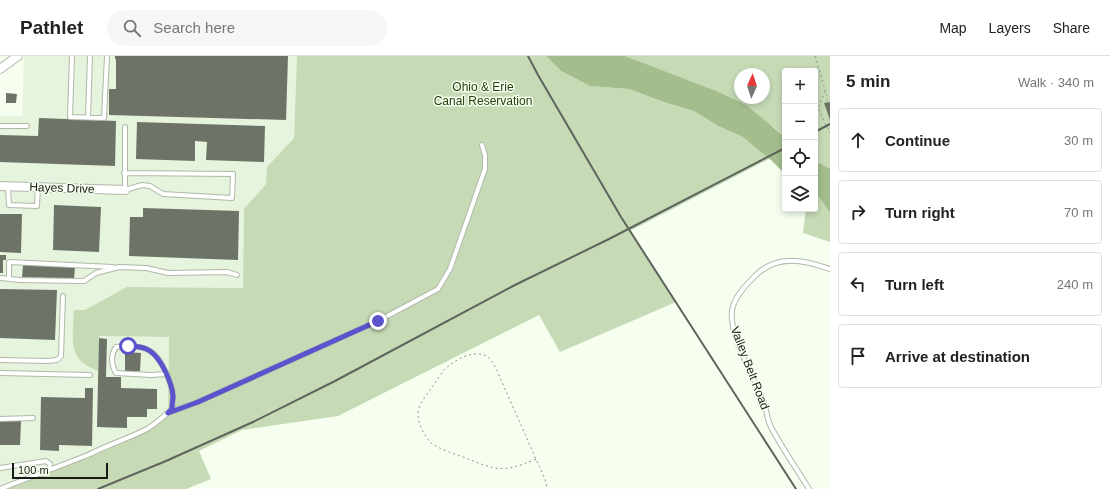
<!DOCTYPE html>
<meta charset="utf-8">
<style>
:root{--surface:#fff;--page:#f6f6f6;--text:#222;--muted:#767676;--line:#e0e0e0}
body{margin:0;font-family:Arial,sans-serif;background:var(--page);color:var(--text)}
.controls{position:absolute;right:12px;top:12px;display:grid;overflow:hidden;border-radius:4px;box-shadow:0 2px 6px #0003}
.controls button{width:36px;height:36px;display:grid;place-items:center;padding:0;border:0;border-bottom:1px solid var(--line);background:var(--surface);color:var(--text);font:20px sans-serif}
.compass{position:absolute;left:734px;top:12px;width:36px;height:36px;border-radius:50%;background:var(--surface);box-shadow:0 2px 6px #0003;rotate:3deg}
.scale{position:absolute;left:12px;bottom:10px;width:96px;box-sizing:border-box;padding-left:4px;border:2px solid #181b16;border-top:0;font-size:11px;line-height:14px;white-space:nowrap;color:#181b16;-webkit-text-stroke:3px #f5feef;paint-order:stroke}
.stop{position:absolute;width:12px;height:12px;margin:-9px;border:3px solid #5b53cb;border-radius:50%;background:#fff}
.stop.end{background:#5b53cb;border-color:#fff;box-shadow:0 1px 4px #0008}
.list{margin:0;padding:0;list-style:none}
h2{display:flex;justify-content:space-between;align-items:center;height:52px;margin:0;padding:0 16px;font-size:17px}
h2 small{font-size:13px;font-weight:400;color:var(--muted)}
.list li{display:grid;grid-template-columns:26px 1fr auto;gap:12px;align-items:center;box-sizing:border-box;height:64px;margin:0 8px 8px;padding:0 8px;border:1px solid var(--line);border-radius:4px}
.list b{display:block;font-size:15px;white-space:nowrap}
.list em{font-size:13px;font-style:normal;color:var(--muted)}
.icon{flex:none;width:22px;height:22px;fill:none;stroke:currentColor;stroke-width:2;stroke-linecap:round;stroke-linejoin:round}
.map{position:relative;flex:none;width:830px;height:433px;overflow:hidden}
header{display:flex;align-items:center;gap:24px;box-sizing:border-box;height:56px;padding:0 20px;background:var(--surface);border-bottom:1px solid var(--line)}
header strong{font-size:19px}
nav{display:flex;gap:22px;margin-inline-start:auto;font-size:14px}
.search{width:280px;height:36px;background:var(--page);display:flex;align-items:center;gap:10px;box-sizing:border-box;padding:0 14px;border-radius:22px;color:var(--muted);font-size:15px}
main{display:flex}
aside{flex:1;background:var(--surface)}
.map>svg:first-child{display:block}
.built{fill:#e6f3dd}
.green{fill:#c6dab6;fill-rule:evenodd}
.water{fill:#a3bd8c}
.building{fill:#6d7467}
.lines{fill:none;stroke-linecap:round;stroke-linejoin:round}
.service-casing{stroke:#b0b8aa;stroke-width:6}
.minor-casing{stroke:#b0b8aa;stroke-width:10}
.path{stroke:#8f958b;stroke-width:1;stroke-dasharray:2 3;stroke-linecap:butt}
.service{stroke:#fff;stroke-width:4}
.minor{stroke:#fff;stroke-width:8}
.rail{stroke:#5f645c;stroke-width:2}
.route{stroke:#5b53cb;stroke-width:5}
.labels{text-anchor:middle;dominant-baseline:central;stroke-width:3;stroke-linejoin:round;paint-order:stroke}
.park-label{font-size:12px;fill:#28400b;stroke:#f5feef}
.street-label{font-size:12px;fill:#181b16;stroke:#f5feef}
</style>
<header>
<strong>Pathlet</strong>
<div class="search"><svg class="icon" aria-label="search" viewBox="0 0 24 24"><circle cx="10" cy="10" r="6"/><path d="M15 15l6 6"/></svg>Search here</div>
<nav><a>Map</a><a>Layers</a><a>Share</a></nav>
</header>
<main>
<div class="map">
<svg width="830" height="433" viewBox="0 0 830 433">
<rect width="100%" height="100%" fill="#f5feef"/>
<path class="built" d="M24,0H297L294,82L267,111L266,128L244,153L243,232L127,231L83,280L169,281L168,357L147,374L0,433V60H22Z"/>
<path class="green" d="M297,0H546L561,15L590,30L629,33L665,47L694,55L718,70L743,81L771,102L630,175L676,246L560,296L539,259L338,360L242,374L199,395L211,423L186,433H0L147,374L168,357L169,281L99,280L98,315C66,303 73,283 74,254H85L127,231L243,232L244,153L266,128L267,111L294,82Z
M625,0H830V117L822,109L815,105V15H785V81L775,72L685,24ZM740,18H764V42H740Z
M815,135L830,157V186L803,177L806,153H815Z"/>
<path class="water" d="M546,0H625L716,35L746,49L785,81V118L772,105L743,81L718,70L694,55L666,47L629,33L590,30L561,15Z
M815,105L830,113V157L815,135Z"/>
<path class="building" d="M115,0H288L286,64L109,59V33H116V3H115Z
M6,37L17,38L16,47H6Z
M830,46V64L824,47Z
M39,62L116,65L115,110L0,106V79L38,80Z
M137,66L265,70L264,106L206,104L207,86L195,85V105L136,103Z
M54,149L101,151L99,196L53,194Z
M143,152L239,155L238,204L129,200L130,161H143Z
M0,158H22L21,197L0,196Z
M0,199H6V204H3V217H0Z
M23,209L75,211L74,223L22,221Z
M0,233L57,234L55,284L0,282Z
M99,282L107,283L106,321H121V332L157,333V353H147V361H127V372L97,371Z
M125,296L141,297L140,315H125Z
M85,332H93L92,390L59,389V395L40,394L41,341L85,342Z
M0,365H21L20,389H0Z"/>
<g class="lines">
<defs>
<path id="service" d="M72,0L70,61L104,62L107,0
M88,61L90,0
M0,70H27
M124,117L233,118L232,142L163,138L150,130L142,129L125,134V71
M8,131L9,149L37,150L38,131
M0,222L20,224L80,225H84L96,217L119,211L146,212L168,217L227,216L237,219
M9,223V206L113,211
M0,304L48,305L57,304L61,300L63,240
M0,317L90,319
M168,357L198,346L378,265L438,233L450,213L485,113V99L482,89
M0,363L33,362
M0,412L46,405L50,408L49,414
M0,433L88,399C107,389 127,383 145,374C155,369 164,360 172,353C172,349 173,344 173,340C172,327 161,301 150,295C140,289 127,290 116,291C110,300 111,308 116,317L151,319L166,318
M809,433C796,412 782,392 771,371C767,364 767,355 764,347C756,324 725,274 733,250C737,238 747,228 756,219C778,198 804,204 830,213"/>
<path id="minor" d="M0,13L18,0
M0,130L125,134"/>
</defs>
<use href="#service" class="service-casing"/>
<use href="#minor" class="minor-casing"/>
<path class="path" d="M815,0L827,40V47
M825,35L818,52L830,77
M782,63L785,62
M536,403C501,418 497,414 463,401C455,398 436,392 430,386C424,379 418,368 418,358C418,349 425,341 430,334C435,328 439,320 444,314C454,304 475,292 488,301C490,303 492,306 494,308L536,403C540,413 546,422 547,433"/>
<use href="#service" class="service"/>
<use href="#minor" class="minor"/>
<path class="rail" d="M528,0L538,19L621,161L796,433
M815,76L830,68
M98,433L166,405L253,366L335,325L515,229L609,183L785,92"/>
</g>
<g class="lines">
<path class="route" d="M128,290C136,290 144,291 150,295C161,302 172,327 173,340C173,344 172,348 172,353L168,357L198,346L378,265"/>
</g>
<g class="labels">
<g class="park-label">
<text x="483" y="31">Ohio &amp; Erie<tspan x="483" dy="14">Canal Reservation</tspan></text>
</g>
<g class="street-label">
<text transform="translate(62 132) rotate(2)">Hayes Drive</text>
<text transform="translate(750 312) rotate(69)">Valley Belt Road</text>
</g>
</g>
</svg>
<div class="controls">
<button>+</button>
<button>−</button>
<button><svg class="icon" aria-label="locate" viewBox="0 0 24 24"><circle cx="12" cy="12" r="6"/><path d="M12 2v4M12 18v4M2 12h4M18 12h4"/></svg></button>
<button><svg class="icon" aria-label="layers" viewBox="0 0 24 24"><path d="M12 4l9 5-9 5-9-5zM3 14l9 5 9-5"/></svg></button>
</div>
<svg class="compass" viewBox="-18 -18 36 36"><path d="M0-13l5 13h-10z" fill="#e53935"/><path d="M0 13l5-13h-10z" fill="#767676"/></svg>
<div class="scale">100 m</div>
<div class="stop" style="left:128px;top:290px"></div>
<div class="stop end" style="left:378px;top:265px"></div>
</div>
<aside>
<h2>5 min<small>Walk · 340 m</small></h2>
<ul class="list">
<li><svg class="icon" aria-label="ahead" viewBox="0 0 24 24"><path d="M12 20V5M6 11l6-6 6 6"/></svg><div><b>Continue</b></div><em>30 m</em></li>
<li><svg class="icon" aria-label="right" viewBox="0 0 24 24"><path d="M7 20v-9h11M14 6l5 5-5 5"/></svg><div><b>Turn right</b></div><em>70 m</em></li>
<li><svg class="icon" aria-label="left" viewBox="0 0 24 24"><path d="M17 20v-9H6M10 6l-5 5 5 5"/></svg><div><b>Turn left</b></div><em>240 m</em></li>
<li><svg class="icon" aria-label="arrive" viewBox="0 0 24 24"><path d="M6 21V4h12l-3 4 3 4H6"/></svg><div><b>Arrive at destination</b></div></li>
</ul>
</aside>
</main>
